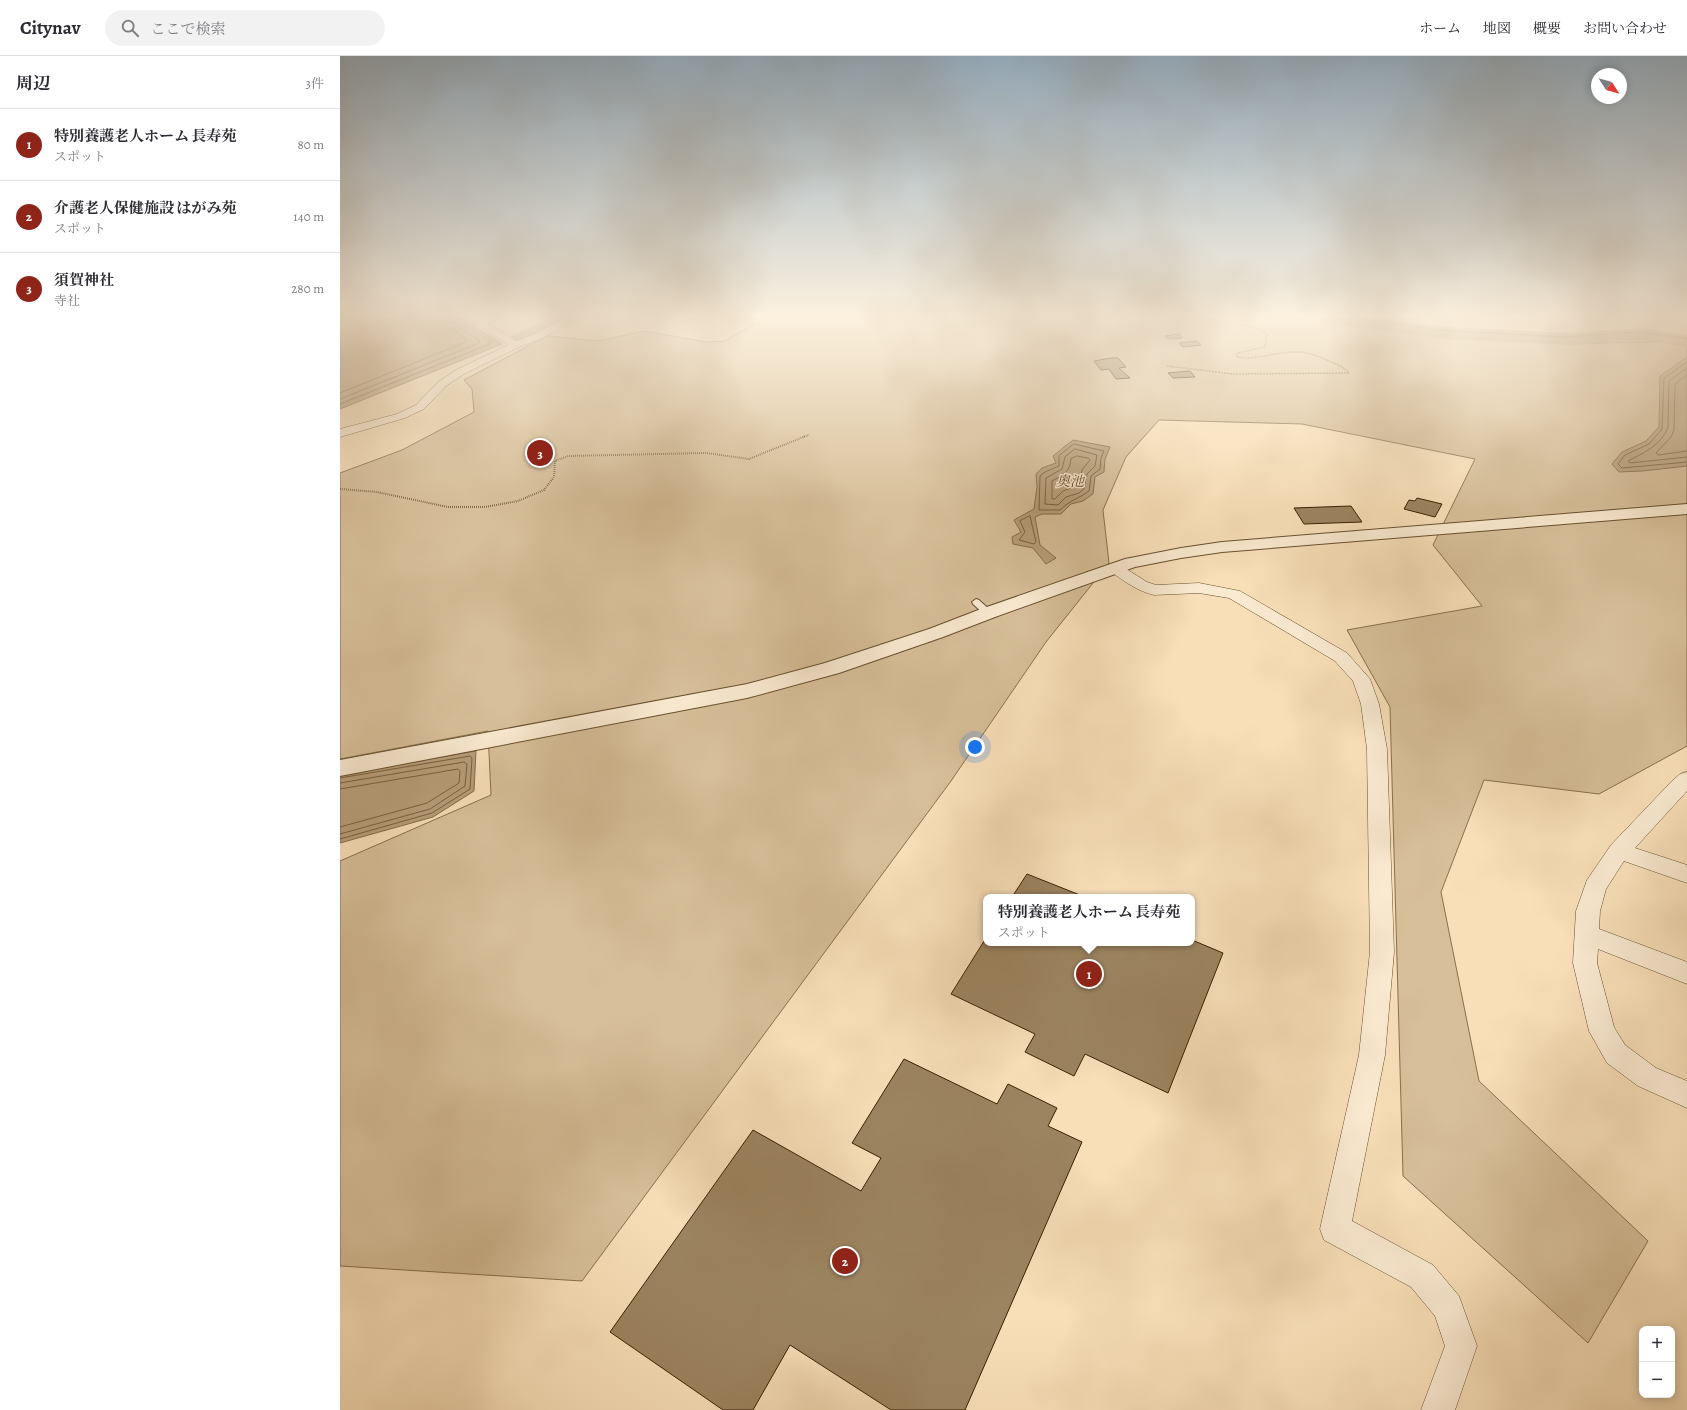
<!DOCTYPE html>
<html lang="ja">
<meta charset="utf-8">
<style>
:root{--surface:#fff;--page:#f2f2f3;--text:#2b2b33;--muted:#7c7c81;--line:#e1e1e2;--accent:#8f2418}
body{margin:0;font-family:Alegreya,"Noto Serif JP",serif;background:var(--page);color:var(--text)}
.controls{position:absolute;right:12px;bottom:12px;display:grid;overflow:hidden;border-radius:8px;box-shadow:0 2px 10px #0003}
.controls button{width:36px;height:36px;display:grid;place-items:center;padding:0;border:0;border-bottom:1px solid var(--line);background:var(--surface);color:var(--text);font:20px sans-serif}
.compass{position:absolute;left:1251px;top:12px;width:36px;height:36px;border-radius:50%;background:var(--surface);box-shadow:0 2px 10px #0003;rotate:126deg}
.you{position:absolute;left:635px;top:691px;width:14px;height:14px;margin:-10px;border:3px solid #fff;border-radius:50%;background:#1a73e8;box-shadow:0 0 0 6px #1a73e833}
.badge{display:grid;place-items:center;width:26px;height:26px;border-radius:50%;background:var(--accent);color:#fff;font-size:13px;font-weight:700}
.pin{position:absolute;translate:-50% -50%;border:2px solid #fff;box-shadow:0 1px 4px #0006}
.popup{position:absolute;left:643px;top:838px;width:212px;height:52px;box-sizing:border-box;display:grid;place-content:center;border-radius:8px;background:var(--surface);filter:drop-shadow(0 1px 3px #0005);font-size:13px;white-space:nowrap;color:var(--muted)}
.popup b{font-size:15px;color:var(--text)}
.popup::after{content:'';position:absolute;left:50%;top:100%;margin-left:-8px;border:8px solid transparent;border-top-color:var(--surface)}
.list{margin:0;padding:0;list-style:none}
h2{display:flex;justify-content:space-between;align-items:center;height:52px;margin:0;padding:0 16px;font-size:17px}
h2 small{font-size:13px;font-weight:400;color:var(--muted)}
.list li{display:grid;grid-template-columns:26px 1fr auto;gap:12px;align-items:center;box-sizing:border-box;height:72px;padding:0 16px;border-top:1px solid var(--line)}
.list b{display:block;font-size:15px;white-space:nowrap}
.list p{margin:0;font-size:13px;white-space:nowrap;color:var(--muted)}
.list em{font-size:13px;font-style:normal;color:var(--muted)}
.icon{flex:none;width:22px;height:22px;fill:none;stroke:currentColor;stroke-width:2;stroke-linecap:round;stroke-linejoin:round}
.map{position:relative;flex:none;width:1347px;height:1354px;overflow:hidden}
header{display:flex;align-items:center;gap:24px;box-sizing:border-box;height:56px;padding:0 20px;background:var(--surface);border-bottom:1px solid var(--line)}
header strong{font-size:19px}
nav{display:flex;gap:22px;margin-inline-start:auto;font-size:14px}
.search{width:280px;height:36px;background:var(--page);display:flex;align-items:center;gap:10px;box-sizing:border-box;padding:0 14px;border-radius:22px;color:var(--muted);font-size:15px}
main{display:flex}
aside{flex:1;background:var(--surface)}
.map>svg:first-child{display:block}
.green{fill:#d7bf99;stroke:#88704c}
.water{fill:#b79e79;stroke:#846c49}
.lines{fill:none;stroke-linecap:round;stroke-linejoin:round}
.shore{stroke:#78603c;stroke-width:1}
.river{fill:#b79e79;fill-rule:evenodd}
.building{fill:#9c8460;stroke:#382100}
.service-casing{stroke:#68502e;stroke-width:2}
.minor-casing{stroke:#68502e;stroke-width:1}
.tertiary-casing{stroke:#68502e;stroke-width:2}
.path-far1{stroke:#382100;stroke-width:1.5;stroke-dasharray:0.5 1;stroke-linecap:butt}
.path{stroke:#382100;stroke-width:2;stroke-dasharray:0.5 1.5;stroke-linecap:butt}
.service{fill:#faead1;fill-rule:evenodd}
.minor{fill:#faead1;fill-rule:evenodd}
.tertiary{fill:#faead1;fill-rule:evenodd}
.labels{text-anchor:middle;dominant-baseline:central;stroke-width:3;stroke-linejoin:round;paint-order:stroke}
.far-water-label{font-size:14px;font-style:italic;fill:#644d2a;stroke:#faead1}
</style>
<header>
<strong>Citynav</strong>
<div class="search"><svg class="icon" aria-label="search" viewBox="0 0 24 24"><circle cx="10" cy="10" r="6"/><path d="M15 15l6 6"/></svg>ここで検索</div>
<nav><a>ホーム</a><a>地図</a><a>概要</a><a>お問い合わせ</a></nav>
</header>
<main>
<aside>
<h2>周辺<small>3件</small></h2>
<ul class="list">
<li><span class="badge">1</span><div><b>特別養護老人ホーム 長寿苑</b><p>スポット</p></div><em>80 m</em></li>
<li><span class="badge">2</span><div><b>介護老人保健施設 はがみ苑</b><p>スポット</p></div><em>140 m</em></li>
<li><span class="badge">3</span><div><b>須賀神社</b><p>寺社</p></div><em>280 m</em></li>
</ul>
</aside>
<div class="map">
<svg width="1347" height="1354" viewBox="0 0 1347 1354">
<rect width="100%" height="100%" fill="#f8dfb8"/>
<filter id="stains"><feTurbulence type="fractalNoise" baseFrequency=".005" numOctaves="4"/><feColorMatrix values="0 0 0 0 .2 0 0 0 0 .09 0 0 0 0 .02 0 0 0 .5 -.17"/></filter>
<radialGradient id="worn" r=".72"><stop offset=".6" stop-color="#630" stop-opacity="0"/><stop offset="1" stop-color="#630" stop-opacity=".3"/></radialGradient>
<path class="green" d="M430,259H659L685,265L695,259H959L1100,280L1232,288L1326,285L1347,289V690L1259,738L1144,724L1101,836L1139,1025L1308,1185L1248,1287L1063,1120L1050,651L1007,574L1142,550L1093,489L1135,403L962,368L819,364L786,401L763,454L769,507L706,586L611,725L242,1225L0,1210V805L151,739L148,675L0,703V417L62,394L134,356L132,333L124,324L207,280L258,285L304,275L367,286L384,285Z"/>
<path class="water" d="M0,259H116L162,288L0,353Z
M1347,301V410L1303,415L1279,416L1272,408L1282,396L1306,385L1319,371L1320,320Z
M733,384L770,391L765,403L764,416L755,421L753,438L743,445L731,448L721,458H702L695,461L700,489L716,502L706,508L693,492L673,488L672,481L681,476L674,464L694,453L697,431L696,418L702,412L716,407L713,400Z
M136,695L134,735L93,761L0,787V718Z"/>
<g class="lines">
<path class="shore" d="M1347,306L1324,322L1322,373L1309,388L1285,399L1278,408L1282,412L1347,406
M1347,312L1329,325L1328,371C1322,389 1303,397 1288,405L1290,407L1347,401
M1347,319L1335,328L1334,374L1331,381L1316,397L1319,399L1347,395
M0,337L126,286V283L108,271L104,259
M0,343L139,287V284L113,267L110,259
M0,348L150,288V285L117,263L115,259
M734,388L764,395L761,402L760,413L751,420L749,435C738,443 730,444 720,454H699L700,420L705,416L719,410V400Z
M735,393L757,399L755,410L747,418L744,433L739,437L726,441L718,449L705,448L706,422L722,413L725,401Z
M737,400L748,402L750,404L742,414L739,429L723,435L715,443H712V425C723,419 730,416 731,403Z
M690,460L696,486L694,488L679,484L685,476L680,465Z
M0,722L130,700L132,702L130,733L92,757L0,783
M0,727L124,706L127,708L125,730L90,753L0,778
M0,733L118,713L120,715L119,727L87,747L0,771"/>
<path class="river" d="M219,259H243L240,263L187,287L180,289L173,287L170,283L173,279Z
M963,259H1014L1106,271L1230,277L1305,272L1347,279V291L1305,284L1230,289L1106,283L973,265L966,263Z"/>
</g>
<path class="building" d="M839,278L842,282L828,283L825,280Z
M857,285L861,289L843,291L839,287Z
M771,302H778L786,311L779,312L790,322L776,323L769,313L761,314L754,305Z
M850,315L855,321L833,322L828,317Z
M197,393L200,394L204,393L210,395L206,397L212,399L205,402L191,398L194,397L191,396Z
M1077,442L1102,448L1095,461L1064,453L1069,444L1075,445Z
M1011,450L1022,466L964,468L954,452Z
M687,818L745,841H672Z
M646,882V887H852V884L883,897L828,1037L745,998L734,1020L685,996L695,978L611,938Z
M564,1003L657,1048L668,1028L717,1052L708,1070L742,1086L625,1354H551L450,1289L413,1354H383L270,1276L413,1074L521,1135L541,1102L512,1087Z"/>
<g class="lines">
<defs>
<path id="service" d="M403,259H423L414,263L403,260Z
M636,543L639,544L651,555L652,557L651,559H645L633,548L632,546Z"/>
<path id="minor" d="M124,259H134L176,285L195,278L233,259H245L203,282L179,291L124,318L106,330L84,353L65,362L0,381V373L57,358L76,349L98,326L116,314L168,289L125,261Z
M775,507L780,509L807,526L816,529L859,527L900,535L1007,597L1030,623L1039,648L1047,693L1054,896L1045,999L1012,1165L1093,1209L1119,1240L1137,1290L1115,1354H1081L1105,1290L1095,1260L1071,1231L984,1184L980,1173L1019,999L1030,896L1027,693L1021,648L1013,625L995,605L889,542L859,537L814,539C797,535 784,525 770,515L767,512L770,509Z
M1347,716V735L1295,792L1347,809V827L1284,805L1266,833L1260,855L1259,873L1347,906V928L1258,893L1257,907L1274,971L1285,989L1316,1012L1347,1025V1052L1298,1030L1267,1007L1249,975L1233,907L1236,855L1247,824L1271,789L1331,726L1340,718Z"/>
<path id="tertiary" d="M1347,448V458L882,496L841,502L795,511L655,561L603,581L499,617L407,642L0,720V704L407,628L485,607L589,573L641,553L785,503L841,492L882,486Z"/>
</defs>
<use href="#service" class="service-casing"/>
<use href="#minor" class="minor-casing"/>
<use href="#tertiary" class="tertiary-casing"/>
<path class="path-far1" d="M772,259L784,261L870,263L917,272L927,278L925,291L897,297V301C916,304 933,297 952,296C966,295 978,300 991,306C998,309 1004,311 1009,317L893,318L827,310
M818,259L825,260
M990,259L1098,274L1225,281L1303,276L1347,283
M1052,259L1065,264
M1052,267L1099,259
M463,381L469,379"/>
<path class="path" d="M0,433L37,436L108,451H145L178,445L204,434L214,421L215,405L228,400L366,397L409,403L466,380"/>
<use href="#service" class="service"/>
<use href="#minor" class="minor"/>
<use href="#tertiary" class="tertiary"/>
</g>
<linearGradient id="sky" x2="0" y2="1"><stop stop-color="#94abbc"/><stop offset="0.58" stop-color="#fcf1df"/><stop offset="1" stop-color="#fcf1df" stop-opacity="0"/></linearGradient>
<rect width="1347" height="448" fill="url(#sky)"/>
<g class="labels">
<g class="far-water-label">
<text x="730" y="425">奥池</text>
</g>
</g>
<rect width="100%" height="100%" filter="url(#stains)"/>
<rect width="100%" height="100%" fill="url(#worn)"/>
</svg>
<div class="controls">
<button>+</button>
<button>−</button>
</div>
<svg class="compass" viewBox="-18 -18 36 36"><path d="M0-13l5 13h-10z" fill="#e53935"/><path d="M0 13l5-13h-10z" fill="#7c7c81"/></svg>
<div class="you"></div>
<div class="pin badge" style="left:749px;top:918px">1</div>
<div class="popup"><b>特別養護老人ホーム 長寿苑</b>スポット</div>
<div class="pin badge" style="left:505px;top:1205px">2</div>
<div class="pin badge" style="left:200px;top:397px">3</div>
</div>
</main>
